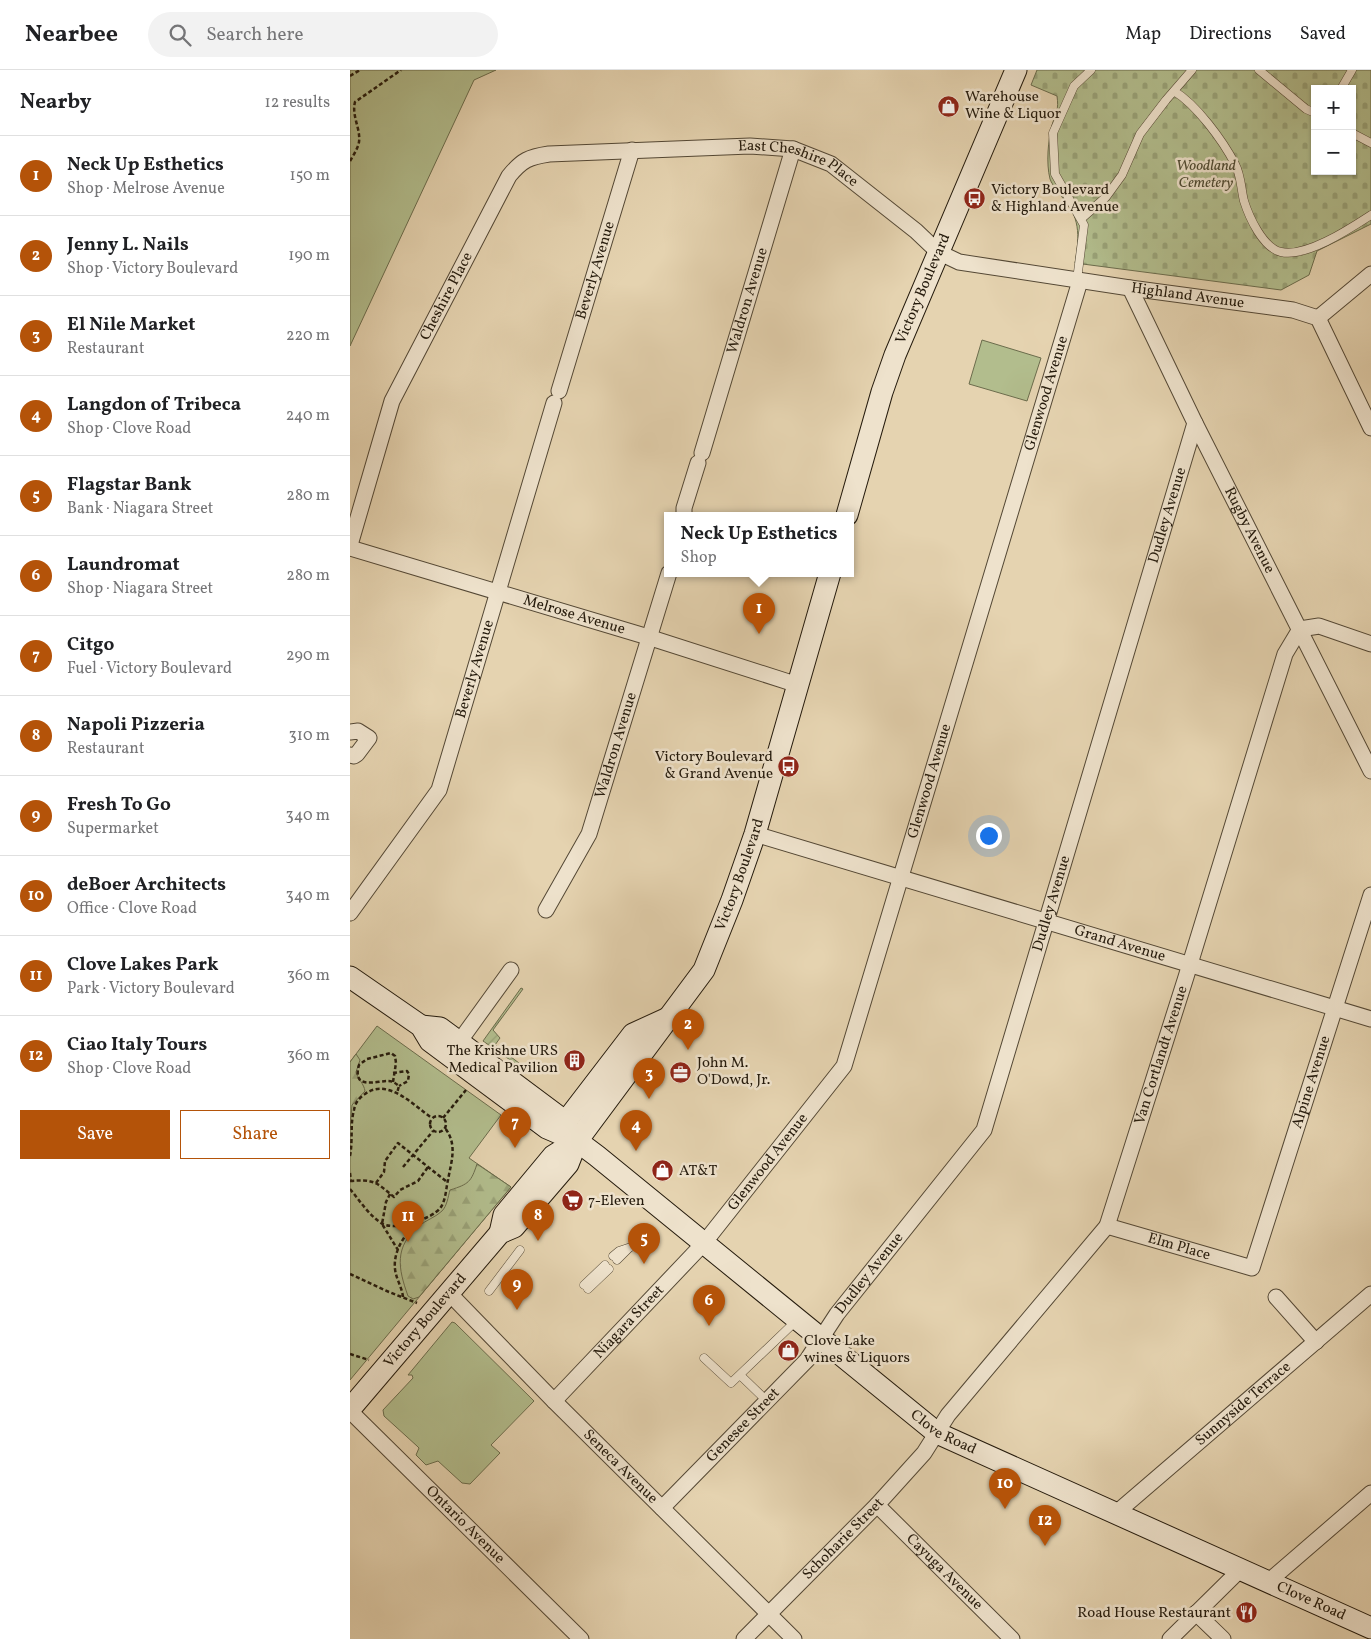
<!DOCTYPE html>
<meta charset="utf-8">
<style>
:root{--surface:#fff;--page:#f2f2f2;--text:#202124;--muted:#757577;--line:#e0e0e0;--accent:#b45309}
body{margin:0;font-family:Vollkorn,serif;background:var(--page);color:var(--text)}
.controls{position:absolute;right:15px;top:15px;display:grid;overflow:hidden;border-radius:0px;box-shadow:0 1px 4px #0004}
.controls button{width:45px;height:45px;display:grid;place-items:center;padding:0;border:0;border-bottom:1px solid var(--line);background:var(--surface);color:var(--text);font:25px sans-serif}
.you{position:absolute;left:638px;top:765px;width:18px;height:18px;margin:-12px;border:4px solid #fff;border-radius:50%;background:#1a73e8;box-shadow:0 0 0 8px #1a73e833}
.badge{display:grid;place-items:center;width:32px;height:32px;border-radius:50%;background:var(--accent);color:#fff;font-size:16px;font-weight:700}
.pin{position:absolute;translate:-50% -41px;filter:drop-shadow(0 1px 2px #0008)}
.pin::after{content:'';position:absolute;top:26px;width:18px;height:15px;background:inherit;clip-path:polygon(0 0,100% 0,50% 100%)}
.popup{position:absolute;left:314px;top:442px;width:190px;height:65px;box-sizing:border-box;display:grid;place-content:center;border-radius:0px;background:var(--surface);filter:drop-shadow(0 1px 4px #0005);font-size:16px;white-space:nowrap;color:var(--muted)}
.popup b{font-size:19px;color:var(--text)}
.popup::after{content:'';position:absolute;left:50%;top:100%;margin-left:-10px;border:10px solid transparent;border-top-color:var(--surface)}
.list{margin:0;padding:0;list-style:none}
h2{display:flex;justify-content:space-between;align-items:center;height:65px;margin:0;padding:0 20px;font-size:21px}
h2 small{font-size:16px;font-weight:400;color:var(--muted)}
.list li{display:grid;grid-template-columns:32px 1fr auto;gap:15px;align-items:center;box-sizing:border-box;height:80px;padding:0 20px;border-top:1px solid var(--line)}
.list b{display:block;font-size:19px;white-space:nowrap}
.list p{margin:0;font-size:16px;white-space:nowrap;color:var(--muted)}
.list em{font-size:16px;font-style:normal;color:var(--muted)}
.actions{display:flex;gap:10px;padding:15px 20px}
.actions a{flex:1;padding:11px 0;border:1px solid var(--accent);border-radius:0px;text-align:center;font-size:18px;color:var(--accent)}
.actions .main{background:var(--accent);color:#fff}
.icon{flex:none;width:28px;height:28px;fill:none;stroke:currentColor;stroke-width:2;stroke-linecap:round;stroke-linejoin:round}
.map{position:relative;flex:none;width:1021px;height:1569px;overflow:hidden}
header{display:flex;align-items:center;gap:30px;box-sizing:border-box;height:70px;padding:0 25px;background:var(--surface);border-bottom:1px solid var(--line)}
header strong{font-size:24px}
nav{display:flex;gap:28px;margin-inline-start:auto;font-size:18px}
.search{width:350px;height:45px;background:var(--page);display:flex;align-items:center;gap:12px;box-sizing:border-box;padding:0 18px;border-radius:28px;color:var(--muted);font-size:19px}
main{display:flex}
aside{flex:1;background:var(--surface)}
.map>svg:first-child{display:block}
.green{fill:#b2bd8d;stroke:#6b6c4c}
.forest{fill:url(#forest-firs);stroke:#6b6c4c}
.cemetery{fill:url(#cemetery-stones);stroke:#6b6c4c;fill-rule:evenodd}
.garden{fill:url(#garden-furrows);stroke:#6b6c4c}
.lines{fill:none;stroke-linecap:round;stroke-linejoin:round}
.lane-casing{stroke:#544835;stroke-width:9}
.street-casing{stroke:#544835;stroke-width:17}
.secondary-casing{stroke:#241a0c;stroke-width:23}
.path{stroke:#241a0c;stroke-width:2.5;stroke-dasharray:4 2.5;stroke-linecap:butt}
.lane{stroke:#eee2cc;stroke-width:8}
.street{stroke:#eee2cc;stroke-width:15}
.secondary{stroke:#eee2cc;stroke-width:21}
.labels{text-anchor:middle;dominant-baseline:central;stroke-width:5;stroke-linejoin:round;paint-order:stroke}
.poi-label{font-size:15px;fill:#241a0c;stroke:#eee2cc;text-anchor:start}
.park-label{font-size:15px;font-style:italic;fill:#4f4b33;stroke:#eee2cc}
.street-label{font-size:15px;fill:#241a0c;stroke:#eee2cc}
</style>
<header>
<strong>Nearbee</strong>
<div class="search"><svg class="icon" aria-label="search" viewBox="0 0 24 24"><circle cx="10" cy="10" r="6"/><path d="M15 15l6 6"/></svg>Search here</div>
<nav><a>Map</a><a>Directions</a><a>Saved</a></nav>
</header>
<main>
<aside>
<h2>Nearby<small>12 results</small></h2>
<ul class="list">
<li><span class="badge">1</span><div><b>Neck Up Esthetics</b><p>Shop · Melrose Avenue</p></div><em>150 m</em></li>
<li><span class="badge">2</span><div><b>Jenny L. Nails</b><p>Shop · Victory Boulevard</p></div><em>190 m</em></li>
<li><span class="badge">3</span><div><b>El Nile Market</b><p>Restaurant</p></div><em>220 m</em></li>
<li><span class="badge">4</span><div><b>Langdon of Tribeca</b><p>Shop · Clove Road</p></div><em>240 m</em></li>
<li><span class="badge">5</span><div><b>Flagstar Bank</b><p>Bank · Niagara Street</p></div><em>280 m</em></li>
<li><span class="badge">6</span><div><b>Laundromat</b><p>Shop · Niagara Street</p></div><em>280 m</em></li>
<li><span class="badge">7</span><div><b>Citgo</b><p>Fuel · Victory Boulevard</p></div><em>290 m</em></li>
<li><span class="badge">8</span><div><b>Napoli Pizzeria</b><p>Restaurant</p></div><em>310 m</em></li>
<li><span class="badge">9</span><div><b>Fresh To Go</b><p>Supermarket</p></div><em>340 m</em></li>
<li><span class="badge">10</span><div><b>deBoer Architects</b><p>Office · Clove Road</p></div><em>340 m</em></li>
<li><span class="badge">11</span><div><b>Clove Lakes Park</b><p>Park · Victory Boulevard</p></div><em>360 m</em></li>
<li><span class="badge">12</span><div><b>Ciao Italy Tours</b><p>Shop · Clove Road</p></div><em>360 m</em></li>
</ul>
<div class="actions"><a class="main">Save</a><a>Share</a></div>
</aside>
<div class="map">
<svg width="1021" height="1569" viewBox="0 0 1021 1569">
<defs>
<pattern id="forest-firs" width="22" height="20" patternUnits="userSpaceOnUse" patternTransform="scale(1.25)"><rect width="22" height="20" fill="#b2bd8d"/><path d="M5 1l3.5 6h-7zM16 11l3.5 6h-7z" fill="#99a278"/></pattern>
<pattern id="cemetery-stones" width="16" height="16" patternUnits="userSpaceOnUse" patternTransform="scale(1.25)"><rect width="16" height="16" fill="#b2bd8d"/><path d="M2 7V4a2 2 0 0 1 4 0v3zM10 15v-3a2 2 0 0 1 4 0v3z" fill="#99a278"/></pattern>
<pattern id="garden-furrows" width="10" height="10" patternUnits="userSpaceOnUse" patternTransform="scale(1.25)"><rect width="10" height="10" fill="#b2bd8d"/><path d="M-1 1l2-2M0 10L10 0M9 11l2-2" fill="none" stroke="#99a278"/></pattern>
</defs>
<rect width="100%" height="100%" fill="#e5d3b0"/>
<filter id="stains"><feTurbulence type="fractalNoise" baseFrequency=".004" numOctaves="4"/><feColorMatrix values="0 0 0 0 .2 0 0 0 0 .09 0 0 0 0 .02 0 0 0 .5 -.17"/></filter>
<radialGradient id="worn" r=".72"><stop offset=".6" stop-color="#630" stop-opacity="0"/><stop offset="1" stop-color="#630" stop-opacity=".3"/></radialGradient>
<path class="green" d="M0,0H146L124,10L0,276Z
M632,270L691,288L677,331L619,314Z
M27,956L151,1045L119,1088L161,1117L0,1310V992Z
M102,1252L105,1253L184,1331L141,1375L150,1383L120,1414L112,1413L88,1391L76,1395L66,1385L69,1378L67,1376L34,1346L33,1340L63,1308L62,1305H58Z"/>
<path class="forest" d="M6,984L10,990L6,1002C8,1009 14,1014 15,1021L2,1035L0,1058V992Z
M127,1094L161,1117L69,1227L63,1229L58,1226C48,1198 44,1177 69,1156C76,1150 86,1147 92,1141C97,1136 98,1127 100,1120C119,1114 121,1112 127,1094Z"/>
<path class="cemetery" d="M687,0H1021V154L967,181L959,205L931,220L725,193C729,171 731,149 715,131C710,124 703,117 700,109C696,93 698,71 702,55C706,42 709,40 707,26L681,15ZM965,19H1002V101H965Z"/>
<path class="garden" d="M171,918L173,919L143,960L150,968L145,975L177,999L176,1001L133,971Z"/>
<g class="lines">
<defs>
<path id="lane" d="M909,0L956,39L965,43
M991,19L1002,0
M824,21C847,35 873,71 885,94C891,105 891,119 894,131C899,147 913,178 931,182C956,188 1001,158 1021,145
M1002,63L1021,73
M731,149L756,127L772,105L790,64L816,30L842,0
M727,210L734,155L705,104L703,63L724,16L741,0
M263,1186L269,1181L281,1177
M267,1190L279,1178
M234,1215L255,1195
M238,1219L259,1199
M139,1221L170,1180
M354,1288L381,1313L447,1250
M390,1305L417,1331"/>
<g id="street">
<path id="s1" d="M780,218L845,353L1021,701"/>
<path d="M968,248L1021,204"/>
<path id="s2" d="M209,321L282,80"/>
<path id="s3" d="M352,383L443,79"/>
<path d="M334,445V438L348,393"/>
<path id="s4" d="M0,475L42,331L159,106C172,90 179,87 199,84L400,76L443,79L481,94L566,161L588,182L609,192L780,218L943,240L968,248L1021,358"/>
<path id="s5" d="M0,478L298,567L448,615"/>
<path d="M0,662L8,661L19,668L7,684L4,686L0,685"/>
<path id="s6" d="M405,764L1021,949"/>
<path id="s7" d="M196,840L239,764L319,503"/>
<path id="s8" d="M0,843L89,720L204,333"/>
<path d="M109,972L161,900"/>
<path id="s9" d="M757,1156L902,1198L1021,825"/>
<path id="s10" d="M99,1223L204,1331L444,1569"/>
<path d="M926,1227L966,1272"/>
<path id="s11" d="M204,1331L354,1173L494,996L730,211"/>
<path id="s12" d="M0,1341L231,1569"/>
<path id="s13" d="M527,1435L662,1569"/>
<path id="s14" d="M312,1438L457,1290L487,1244L634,1060L845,353"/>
<path id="s15" d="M765,1444L1021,1224"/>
<path d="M919,1511L1021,1423"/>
<path d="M846,1543L873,1569"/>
<path id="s16" d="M394,1569L527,1435L574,1383L598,1345L757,1156L836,907L935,584L950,559L969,556L1021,574"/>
<path d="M820,1569L891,1499"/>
</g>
<g id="secondary">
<path id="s17" d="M497,445L532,322L545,285L666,0"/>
<path id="s18" d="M0,907L71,956L80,971L197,1058L227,1071L247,1086L587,1363L1021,1558"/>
<path d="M71,956L90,958L109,972L209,1047L225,1069"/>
<path d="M214,1054L283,964L318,948"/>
<path d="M150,1163L154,1145L203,1086L227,1071"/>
<path id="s19" d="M0,1339L150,1163L164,1157L218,1094L227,1071L354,900L382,830L405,764L480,503"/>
</g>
</defs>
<use href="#lane" class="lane-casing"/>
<use href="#street" class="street-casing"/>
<use href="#secondary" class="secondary-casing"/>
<path class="path" d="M0,6L10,0
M0,91C3,86 6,81 8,76C13,62 1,47 5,32L51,0
M43,1003L57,1001L59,1004L58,1011L49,1016
M43,1012L46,993L45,986L41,983L17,989L9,995C2,1020 25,1011 38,1011C43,1011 45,1013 49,1016L47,1023
M80 1054a8 8 0 1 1 16 0a8 8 0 1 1-16 0Z
M93,1048L116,1020
M0,1086C3,1071 0,1054 4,1040C5,1033 9,1028 15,1024C38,1007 64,1036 82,1048
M53,1097L83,1061
M0,1103L1,1111
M0,1111C24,1109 26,1112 44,1127L50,1120L68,1111L78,1097
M26,1113L34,1102L35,1091L48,1073L97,1112
M0,1119C10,1131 18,1144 31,1153C44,1162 83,1149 91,1137C96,1129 96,1118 98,1110C101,1092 108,1075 95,1058
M40,1124L36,1132L32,1154L48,1180
M0,1204L39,1222L67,1233
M53,1227C52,1217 46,1209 45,1199C43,1181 55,1164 67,1152
M0,1284L19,1290"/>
<use href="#lane" class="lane"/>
<use href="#street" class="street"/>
<use href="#secondary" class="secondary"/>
</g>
<defs>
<symbol id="shop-disc" viewBox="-11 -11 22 22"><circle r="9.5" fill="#8f2418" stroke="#eee2cc"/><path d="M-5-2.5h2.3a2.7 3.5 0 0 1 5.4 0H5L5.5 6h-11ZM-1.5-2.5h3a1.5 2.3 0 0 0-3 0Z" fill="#fff"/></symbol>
<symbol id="bus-disc" viewBox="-11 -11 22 22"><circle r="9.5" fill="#8f2418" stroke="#eee2cc"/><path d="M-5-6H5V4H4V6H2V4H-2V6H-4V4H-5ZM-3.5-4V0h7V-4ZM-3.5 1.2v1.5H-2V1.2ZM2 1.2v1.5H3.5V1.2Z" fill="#fff"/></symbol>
<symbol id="building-disc" viewBox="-11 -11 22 22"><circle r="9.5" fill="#8f2418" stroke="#eee2cc"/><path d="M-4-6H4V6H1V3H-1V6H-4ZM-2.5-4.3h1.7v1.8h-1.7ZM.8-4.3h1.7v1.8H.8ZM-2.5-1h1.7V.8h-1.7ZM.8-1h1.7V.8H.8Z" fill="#fff"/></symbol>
<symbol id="office-disc" viewBox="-11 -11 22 22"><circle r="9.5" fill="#8f2418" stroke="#eee2cc"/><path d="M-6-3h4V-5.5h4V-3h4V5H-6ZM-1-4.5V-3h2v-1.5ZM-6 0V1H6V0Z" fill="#fff"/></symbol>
<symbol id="supermarket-disc" viewBox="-11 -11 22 22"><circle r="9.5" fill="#8f2418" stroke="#eee2cc"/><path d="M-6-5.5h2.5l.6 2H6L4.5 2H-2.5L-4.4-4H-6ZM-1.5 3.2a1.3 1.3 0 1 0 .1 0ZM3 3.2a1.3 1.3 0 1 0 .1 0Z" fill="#fff"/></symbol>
<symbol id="restaurant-disc" viewBox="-11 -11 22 22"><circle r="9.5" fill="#8f2418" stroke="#eee2cc"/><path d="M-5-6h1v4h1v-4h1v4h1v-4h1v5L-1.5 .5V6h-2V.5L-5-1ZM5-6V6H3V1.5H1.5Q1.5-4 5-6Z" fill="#fff"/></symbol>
</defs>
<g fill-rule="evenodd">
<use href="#shop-disc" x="586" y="24" width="25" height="25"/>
<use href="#bus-disc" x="612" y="116" width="25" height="25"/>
<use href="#bus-disc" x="426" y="684" width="25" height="25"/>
<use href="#building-disc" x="212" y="978" width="25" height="25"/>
<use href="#office-disc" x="318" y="990" width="25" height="25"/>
<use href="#shop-disc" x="300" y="1088" width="25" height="25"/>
<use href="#supermarket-disc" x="210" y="1118" width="25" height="25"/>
<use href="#shop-disc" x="426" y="1268" width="25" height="25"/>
<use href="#restaurant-disc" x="884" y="1530" width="25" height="25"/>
</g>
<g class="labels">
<g class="poi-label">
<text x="615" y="27">Warehouse<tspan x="615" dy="17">Wine &amp; Liquor</tspan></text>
<text x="641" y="120">Victory Boulevard<tspan x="641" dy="17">&amp; Highland Avenue</tspan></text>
<text x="423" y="687" text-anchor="end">Victory Boulevard<tspan x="423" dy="17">&amp; Grand Avenue</tspan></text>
<text x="208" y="981" text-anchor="end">The Krishne URS<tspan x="208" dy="17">Medical Pavilion</tspan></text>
<text x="347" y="993">John M.<tspan x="347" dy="17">O'Dowd, Jr.</tspan></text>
<text x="329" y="1101">AT&amp;T</text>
<text x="238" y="1131">7-Eleven</text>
<text x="454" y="1271">Clove Lake<tspan x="454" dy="17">wines &amp; Liquors</tspan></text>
<text x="881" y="1543" text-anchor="end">Road House Restaurant</text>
</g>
<g class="park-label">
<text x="856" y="96">Woodland<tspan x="856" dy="17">Cemetery</tspan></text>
</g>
<g class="street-label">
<text stroke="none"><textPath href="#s4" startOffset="704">East Cheshire Place</textPath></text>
<text stroke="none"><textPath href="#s2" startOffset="126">Beverly Avenue</textPath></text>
<text stroke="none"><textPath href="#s17" startOffset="239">Victory Boulevard</textPath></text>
<text stroke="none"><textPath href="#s4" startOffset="1129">Highland Avenue</textPath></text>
<text stroke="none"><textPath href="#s4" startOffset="268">Cheshire Place</textPath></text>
<text stroke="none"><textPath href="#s3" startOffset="159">Waldron Avenue</textPath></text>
<text stroke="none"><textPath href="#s11" startOffset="1146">Glenwood Avenue</textPath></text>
<text stroke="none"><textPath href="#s14" startOffset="1139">Dudley Avenue</textPath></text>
<text stroke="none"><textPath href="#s1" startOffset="270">Rugby Avenue</textPath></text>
<text stroke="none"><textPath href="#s5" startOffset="234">Melrose Avenue</textPath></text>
<text stroke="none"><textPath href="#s8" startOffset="278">Beverly Avenue</textPath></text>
<text stroke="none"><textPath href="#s7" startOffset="180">Waldron Avenue</textPath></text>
<text stroke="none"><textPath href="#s11" startOffset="741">Glenwood Avenue</textPath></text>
<text stroke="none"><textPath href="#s19" startOffset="669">Victory Boulevard</textPath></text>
<text stroke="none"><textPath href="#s14" startOffset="734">Dudley Avenue</textPath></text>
<text stroke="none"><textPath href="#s6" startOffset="381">Grand Avenue</textPath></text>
<text stroke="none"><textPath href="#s16" startOffset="730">Van Cortlandt Avenue</textPath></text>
<text stroke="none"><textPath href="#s9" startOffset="346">Alpine Avenue</textPath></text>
<text stroke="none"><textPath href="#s11" startOffset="321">Glenwood Avenue</textPath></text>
<text stroke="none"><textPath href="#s9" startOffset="75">Elm Place</textPath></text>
<text stroke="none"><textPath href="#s14" startOffset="314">Dudley Avenue</textPath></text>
<text stroke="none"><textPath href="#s19" startOffset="116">Victory Boulevard</textPath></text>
<text stroke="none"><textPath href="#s11" startOffset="109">Niagara Street</textPath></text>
<text stroke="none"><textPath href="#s15" startOffset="169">Sunnyside Terrace</textPath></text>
<text stroke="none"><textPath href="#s14" startOffset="116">Genesee Street</textPath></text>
<text stroke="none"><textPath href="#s18" startOffset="751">Clove Road</textPath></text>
<text stroke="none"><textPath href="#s10" startOffset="244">Seneca Avenue</textPath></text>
<text stroke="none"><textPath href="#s12" startOffset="162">Ontario Avenue</textPath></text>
<text stroke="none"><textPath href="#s16" startOffset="141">Schoharie Street</textPath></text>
<text stroke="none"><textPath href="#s13" startOffset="95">Cayuga Avenue</textPath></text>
<text stroke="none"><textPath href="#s18" startOffset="1156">Clove Road</textPath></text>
</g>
</g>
<rect width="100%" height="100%" filter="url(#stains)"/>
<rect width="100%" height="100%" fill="url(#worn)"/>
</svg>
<div class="controls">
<button>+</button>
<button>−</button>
</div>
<div class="you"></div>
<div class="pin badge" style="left:409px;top:564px">1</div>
<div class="popup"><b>Neck Up Esthetics</b>Shop</div>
<div class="pin badge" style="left:338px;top:980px">2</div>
<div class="pin badge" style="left:299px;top:1029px">3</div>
<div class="pin badge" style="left:286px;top:1081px">4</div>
<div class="pin badge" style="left:294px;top:1194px">5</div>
<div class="pin badge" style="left:359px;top:1256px">6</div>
<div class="pin badge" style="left:165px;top:1078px">7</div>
<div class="pin badge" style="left:188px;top:1171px">8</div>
<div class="pin badge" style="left:167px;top:1240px">9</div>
<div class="pin badge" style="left:655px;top:1439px">10</div>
<div class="pin badge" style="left:58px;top:1172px">11</div>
<div class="pin badge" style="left:695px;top:1476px">12</div>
</div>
</main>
